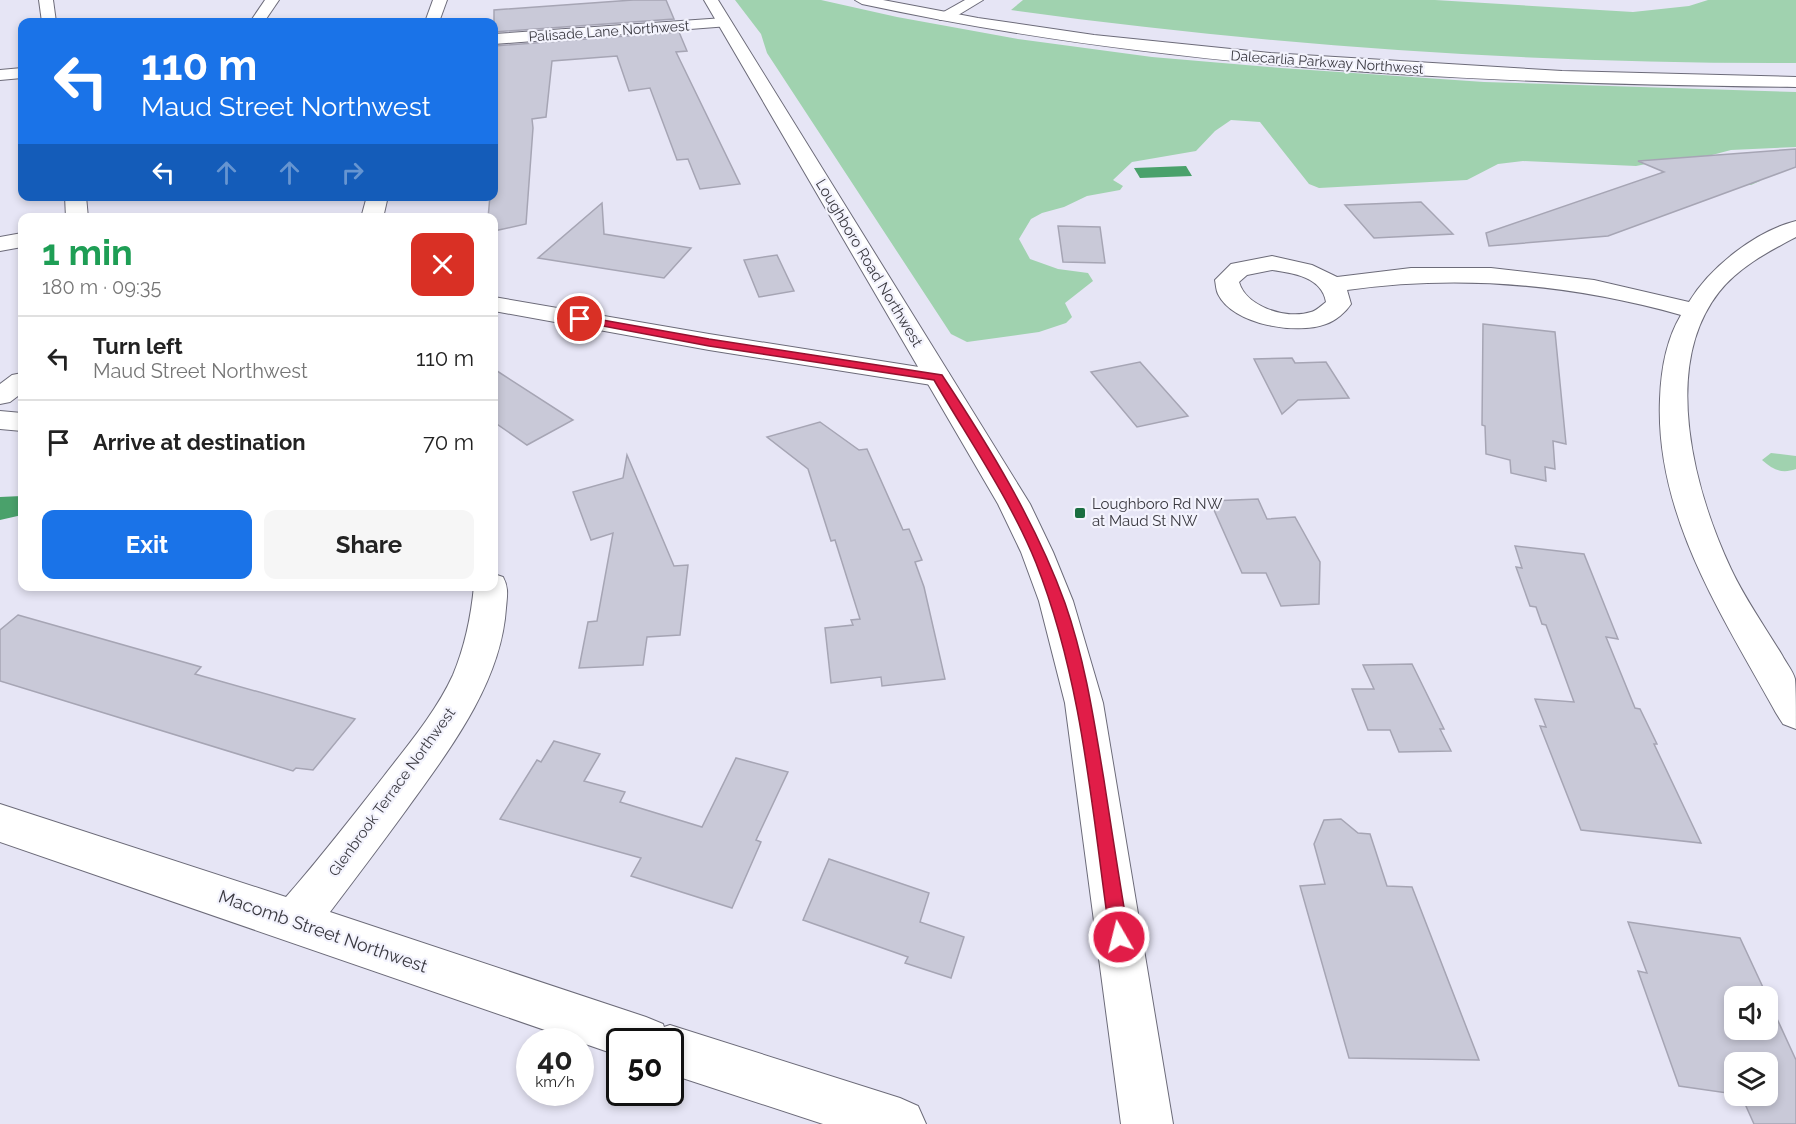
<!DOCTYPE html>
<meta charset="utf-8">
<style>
:root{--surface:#fff;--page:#f6f6f6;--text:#222;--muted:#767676;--line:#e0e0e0;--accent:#1a73e8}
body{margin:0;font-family:Raleway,sans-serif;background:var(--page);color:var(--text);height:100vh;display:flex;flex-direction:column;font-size:22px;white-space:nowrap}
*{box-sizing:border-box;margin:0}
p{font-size:20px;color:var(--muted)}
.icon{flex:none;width:33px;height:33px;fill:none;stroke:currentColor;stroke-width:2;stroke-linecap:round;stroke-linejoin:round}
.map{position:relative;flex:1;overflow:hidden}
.sheet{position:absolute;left:18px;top:213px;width:480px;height:378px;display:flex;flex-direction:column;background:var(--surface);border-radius:12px;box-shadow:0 3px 9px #0003}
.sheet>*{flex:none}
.banner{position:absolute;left:18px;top:18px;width:480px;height:183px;border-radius:12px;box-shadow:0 3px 9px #0003;background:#1a73e8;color:#fff;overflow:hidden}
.tools{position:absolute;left:1724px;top:986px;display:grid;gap:12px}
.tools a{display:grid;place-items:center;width:54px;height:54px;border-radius:12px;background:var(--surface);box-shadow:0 3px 9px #0003;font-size:30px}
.speed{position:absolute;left:516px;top:1028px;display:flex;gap:12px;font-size:30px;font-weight:700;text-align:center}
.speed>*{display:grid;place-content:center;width:78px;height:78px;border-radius:50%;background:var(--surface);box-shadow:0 3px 9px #0003;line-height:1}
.speed small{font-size:15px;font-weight:400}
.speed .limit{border:3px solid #111;border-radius:9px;background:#fff;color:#111}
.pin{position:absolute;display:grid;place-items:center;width:51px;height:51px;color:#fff;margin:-26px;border:3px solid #fff;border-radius:50%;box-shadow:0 2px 6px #0007}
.me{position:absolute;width:66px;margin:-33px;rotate:352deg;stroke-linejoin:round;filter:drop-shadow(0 0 4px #0008)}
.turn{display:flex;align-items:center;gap:21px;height:126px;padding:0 24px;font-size:27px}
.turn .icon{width:78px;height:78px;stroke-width:2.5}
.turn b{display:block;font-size:42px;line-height:51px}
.lanes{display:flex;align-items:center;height:57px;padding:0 24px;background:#0003;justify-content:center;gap:30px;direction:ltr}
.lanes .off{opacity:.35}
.round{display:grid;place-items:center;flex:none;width:63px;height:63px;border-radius:12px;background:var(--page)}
.headline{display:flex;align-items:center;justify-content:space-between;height:102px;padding:0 24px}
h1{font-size:36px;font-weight:700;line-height:45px;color:#1e9e55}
.primary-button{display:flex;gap:12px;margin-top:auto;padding:12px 24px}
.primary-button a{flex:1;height:69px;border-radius:12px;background:var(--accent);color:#fff;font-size:24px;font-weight:700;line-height:69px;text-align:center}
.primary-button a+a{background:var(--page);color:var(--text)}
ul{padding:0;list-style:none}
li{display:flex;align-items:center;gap:18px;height:84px;padding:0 24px;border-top:2px solid var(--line)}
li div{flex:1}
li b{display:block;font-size:22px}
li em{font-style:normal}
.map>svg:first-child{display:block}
.green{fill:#a0d2af}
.water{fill:#4aa16b}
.building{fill:#c9c9d8;stroke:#a6a5b4;stroke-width:1.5}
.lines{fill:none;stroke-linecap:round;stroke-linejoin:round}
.street-casing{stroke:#6c6b79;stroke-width:2}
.secondary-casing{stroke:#6c6b79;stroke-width:2}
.street{fill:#fff;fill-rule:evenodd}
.secondary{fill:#fff;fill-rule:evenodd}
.route{fill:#e11d48;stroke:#92132f;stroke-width:1.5}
.poi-dot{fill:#1a6e40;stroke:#f3f3fd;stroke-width:2}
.labels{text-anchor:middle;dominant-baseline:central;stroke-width:4.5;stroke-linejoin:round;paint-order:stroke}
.far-street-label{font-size:14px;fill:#3a3940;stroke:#f3f3fd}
.street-label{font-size:15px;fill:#3a3940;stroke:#f3f3fd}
.poi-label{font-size:15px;fill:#3a3940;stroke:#f3f3fd;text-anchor:start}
.near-street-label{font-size:18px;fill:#3a3940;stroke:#f3f3fd}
</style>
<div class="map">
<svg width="1796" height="1124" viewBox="0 0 1796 1124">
<rect width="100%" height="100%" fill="#e6e5f5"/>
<g class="green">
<polygon points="735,0 821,0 897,17 1018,39 1152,57 1281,68 1484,82 1796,92 1796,147 1731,150 1712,155 1711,158 1759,175 1760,181 1751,185 1740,183 1676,158 1636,166 1523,161 1498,164 1467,180 1319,188 1309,184 1260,122 1231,120 1215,131 1196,151 1132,162 1113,180 1123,186 1120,190 1087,196 1064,207 1042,213 1031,219 1019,239 1030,259 1058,269 1088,273 1093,281 1065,303 1072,317 1066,323 1039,332 967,342 951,334 767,53 761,34"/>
<path d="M1023,0H1435L1633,12L1689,6L1708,0H1796V63C1533,64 1271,46 1011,10Z"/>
<path d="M1771,453L1796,456V469C1782,474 1773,470 1762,460Z"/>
</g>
<g class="water">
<polygon points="1186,166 1192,176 1140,178 1134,168"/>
<polygon points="22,496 22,515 0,520 0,497"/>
</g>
<g class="building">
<polygon points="633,0 666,0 674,19 494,32 494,10"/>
<polygon points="679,32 687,51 676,52 740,184 700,189 688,159 677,160 650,88 629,91 617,56 552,61 546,117 532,119 533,128 526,224 494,231 494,218 488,218 490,196 494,196 494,46"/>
<polygon points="1796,149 1796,167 1608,236 1489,246 1486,233 1664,172 1638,161"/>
<polygon points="1421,202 1453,234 1374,238 1345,205"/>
<polygon points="602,203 604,234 691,248 664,278 538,258"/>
<polygon points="1058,226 1100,227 1105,263 1063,262"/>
<polygon points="777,255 794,291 759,297 744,260"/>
<polygon points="1483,324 1555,332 1566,444 1553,441 1555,469 1545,467 1546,481 1511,473 1510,460 1486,454 1485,426 1482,425"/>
<polygon points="1292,358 1295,363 1326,362 1349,398 1298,400 1282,414 1254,359"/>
<polygon points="1140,362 1188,416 1137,427 1091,372"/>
<polygon points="494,369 573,420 527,445 494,422"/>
<polygon points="820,422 859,450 867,449 903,530 909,529 922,560 915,562 924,587 945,679 882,686 881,677 831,683 825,628 853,625 851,620 860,619 835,540 831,541 808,469 767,437"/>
<polygon points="627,455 674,566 688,565 680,635 647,637 643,665 579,668 588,622 597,621 613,533 591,540 573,492 623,478"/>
<polygon points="1258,499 1267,519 1295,517 1320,562 1319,604 1281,606 1266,573 1242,573 1210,501"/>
<polygon points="1515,546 1584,554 1618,639 1606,637 1635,708 1640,709 1657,744 1654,744 1701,843 1581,830 1540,726 1546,727 1535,699 1574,702 1546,625 1542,624 1536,607 1530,606 1516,567 1522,568"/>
<polygon points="18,615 201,667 195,674 355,719 313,770 296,768 293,771 0,681 0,630"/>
<polygon points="1412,664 1444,729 1440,729 1451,751 1399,752 1390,730 1368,730 1352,689 1374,689 1363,665"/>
<polygon points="554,741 600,754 584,781 625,792 620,802 702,827 736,758 788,772 756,840 761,842 732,908 631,876 641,858 500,819 537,760 541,762"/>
<polygon points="1341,819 1358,833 1370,834 1387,886 1412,887 1479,1060 1349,1058 1300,886 1325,884 1314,844 1324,820"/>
<polygon points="829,859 929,893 920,922 964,937 951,978 905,963 908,957 803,920"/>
<polygon points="1628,922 1740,938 1767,996 1734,996 1734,1029 1767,1029 1767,997 1796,1060 1796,1124 1754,1124 1741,1095 1767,1095 1767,1062 1734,1062 1734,1094 1679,1086 1638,971 1647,973"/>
</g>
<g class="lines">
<g class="street-casing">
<g id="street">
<polygon points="39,0 53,0 56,22 42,22"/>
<polygon points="265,0 279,0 264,22 250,22"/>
<polygon points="433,0 447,0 439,22 425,22"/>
<polygon points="965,0 983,0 950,20 940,20 937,17 940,14"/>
<polygon points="724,18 732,23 729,26 494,44 494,34"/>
<polygon points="22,68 22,78 0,80 0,70"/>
<polygon points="65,196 86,196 88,218 66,218"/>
<polygon points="367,196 388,196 383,218 361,218"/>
<path d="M1796,221V237C1768,252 1740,266 1719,292C1660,367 1695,492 1731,569C1745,599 1765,627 1782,655C1786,663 1793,671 1795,679C1796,690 1796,716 1796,729L1783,724L1776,713C1722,615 1655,515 1660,399C1661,370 1666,340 1681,315C1571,284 1461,274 1347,290L1351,304C1346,312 1335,321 1326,324C1297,335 1233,325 1218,294C1216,290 1216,285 1215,280L1231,264L1272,256L1312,265L1337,277L1411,268H1491L1594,280L1689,302C1710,267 1756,231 1796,221ZM1272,270C1293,273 1322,277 1326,302C1322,305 1316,311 1311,312C1287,320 1246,307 1239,282L1247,275Z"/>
<polygon points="22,233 22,247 0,251 0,237"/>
<polygon points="494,297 709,334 938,370 948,372 951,378 948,384 938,386 709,350 494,311"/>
<polygon points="22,373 22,393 10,402 0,404 0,384 12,375"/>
<polygon points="0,411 22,413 22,431 0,429"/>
<path d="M494,574L503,577C509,588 507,596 506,608C501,685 447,753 404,813C380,846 355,879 330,912L646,1017L663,1024L664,1027L670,1025L900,1098L918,1106L926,1124H823L670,1074V1041H620V1056L0,842V804L286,897C320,858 352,817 384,776C408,745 436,712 453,675C465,646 471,617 474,586H494Z"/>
</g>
</g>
<g class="secondary-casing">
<g id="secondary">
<polygon points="704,0 718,0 1030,504 1053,552 1073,601 1103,703 1173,1124 1121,1124 1065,703 1039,601 1021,552 998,504"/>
<path d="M855,0H883L978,18L1094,35L1270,53L1562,71L1796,77V87C1484,84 1168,70 862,4Z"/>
</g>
</g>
<use href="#street" class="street"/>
<use href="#secondary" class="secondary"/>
</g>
<path class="route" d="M580,316L709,339L942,375C989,446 1036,523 1065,603C1085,660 1094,720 1104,780C1112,832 1120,885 1129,937L1126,944L1119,946L1113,944L1110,937C1092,812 1083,682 1036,563C1010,499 969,440 934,380L709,346L576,321V317Z"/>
<rect class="poi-dot" x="1074" y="507" width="12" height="12" rx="3"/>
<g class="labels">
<g class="far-street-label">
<text transform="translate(609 31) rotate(-4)">Palisade Lane Northwest</text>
<text transform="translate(1327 62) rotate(4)">Dalecarlia Parkway Northwest</text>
</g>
<g class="street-label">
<text transform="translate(869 263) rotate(59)">Loughboro Road Northwest</text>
<text transform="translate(392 792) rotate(-54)">Glenbrook Terrace Northwest</text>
</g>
<g class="poi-label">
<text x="1092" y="504">Loughboro Rd NW<tspan x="1092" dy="17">at Maud St NW</tspan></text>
</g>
<g class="near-street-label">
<text transform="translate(323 931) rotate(19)">Macomb Street Northwest</text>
</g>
</g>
</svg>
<div class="tools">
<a><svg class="icon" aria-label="sound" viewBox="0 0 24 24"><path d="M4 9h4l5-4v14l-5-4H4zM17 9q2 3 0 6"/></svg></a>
<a><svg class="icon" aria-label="layers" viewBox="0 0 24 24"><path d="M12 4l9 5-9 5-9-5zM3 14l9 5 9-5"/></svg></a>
</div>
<div class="speed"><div>40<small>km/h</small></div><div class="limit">50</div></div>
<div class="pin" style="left:580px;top:319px;background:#d93025"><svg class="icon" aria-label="arrive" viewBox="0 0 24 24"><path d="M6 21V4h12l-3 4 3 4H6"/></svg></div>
<svg class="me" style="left:1119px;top:937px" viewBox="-20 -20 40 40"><circle r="17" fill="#e11d48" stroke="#fff" stroke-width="3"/><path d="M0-11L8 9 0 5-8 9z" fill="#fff"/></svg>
<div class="banner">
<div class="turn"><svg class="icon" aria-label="left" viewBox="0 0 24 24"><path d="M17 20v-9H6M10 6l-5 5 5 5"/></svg><div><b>110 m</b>Maud Street Northwest</div></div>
<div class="lanes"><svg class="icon" aria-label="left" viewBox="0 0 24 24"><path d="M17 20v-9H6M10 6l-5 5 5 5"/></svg><svg class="icon off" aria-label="ahead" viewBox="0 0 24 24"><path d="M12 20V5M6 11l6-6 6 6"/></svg><svg class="icon off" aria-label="ahead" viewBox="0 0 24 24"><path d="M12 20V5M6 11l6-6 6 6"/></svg><svg class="icon off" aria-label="right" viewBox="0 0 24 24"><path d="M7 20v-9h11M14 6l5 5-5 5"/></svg></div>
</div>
<section class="sheet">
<div class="headline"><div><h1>1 min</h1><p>180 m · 09:35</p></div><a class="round" style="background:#d93025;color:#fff"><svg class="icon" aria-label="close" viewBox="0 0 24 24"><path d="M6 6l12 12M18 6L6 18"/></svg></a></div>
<ul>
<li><svg class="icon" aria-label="left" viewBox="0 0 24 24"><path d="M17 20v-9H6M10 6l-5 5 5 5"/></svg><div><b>Turn left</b><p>Maud Street Northwest</p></div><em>110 m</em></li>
<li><svg class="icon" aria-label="arrive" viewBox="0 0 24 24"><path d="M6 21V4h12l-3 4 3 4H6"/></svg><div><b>Arrive at destination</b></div><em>70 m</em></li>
</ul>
<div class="primary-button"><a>Exit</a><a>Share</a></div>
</section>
</div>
